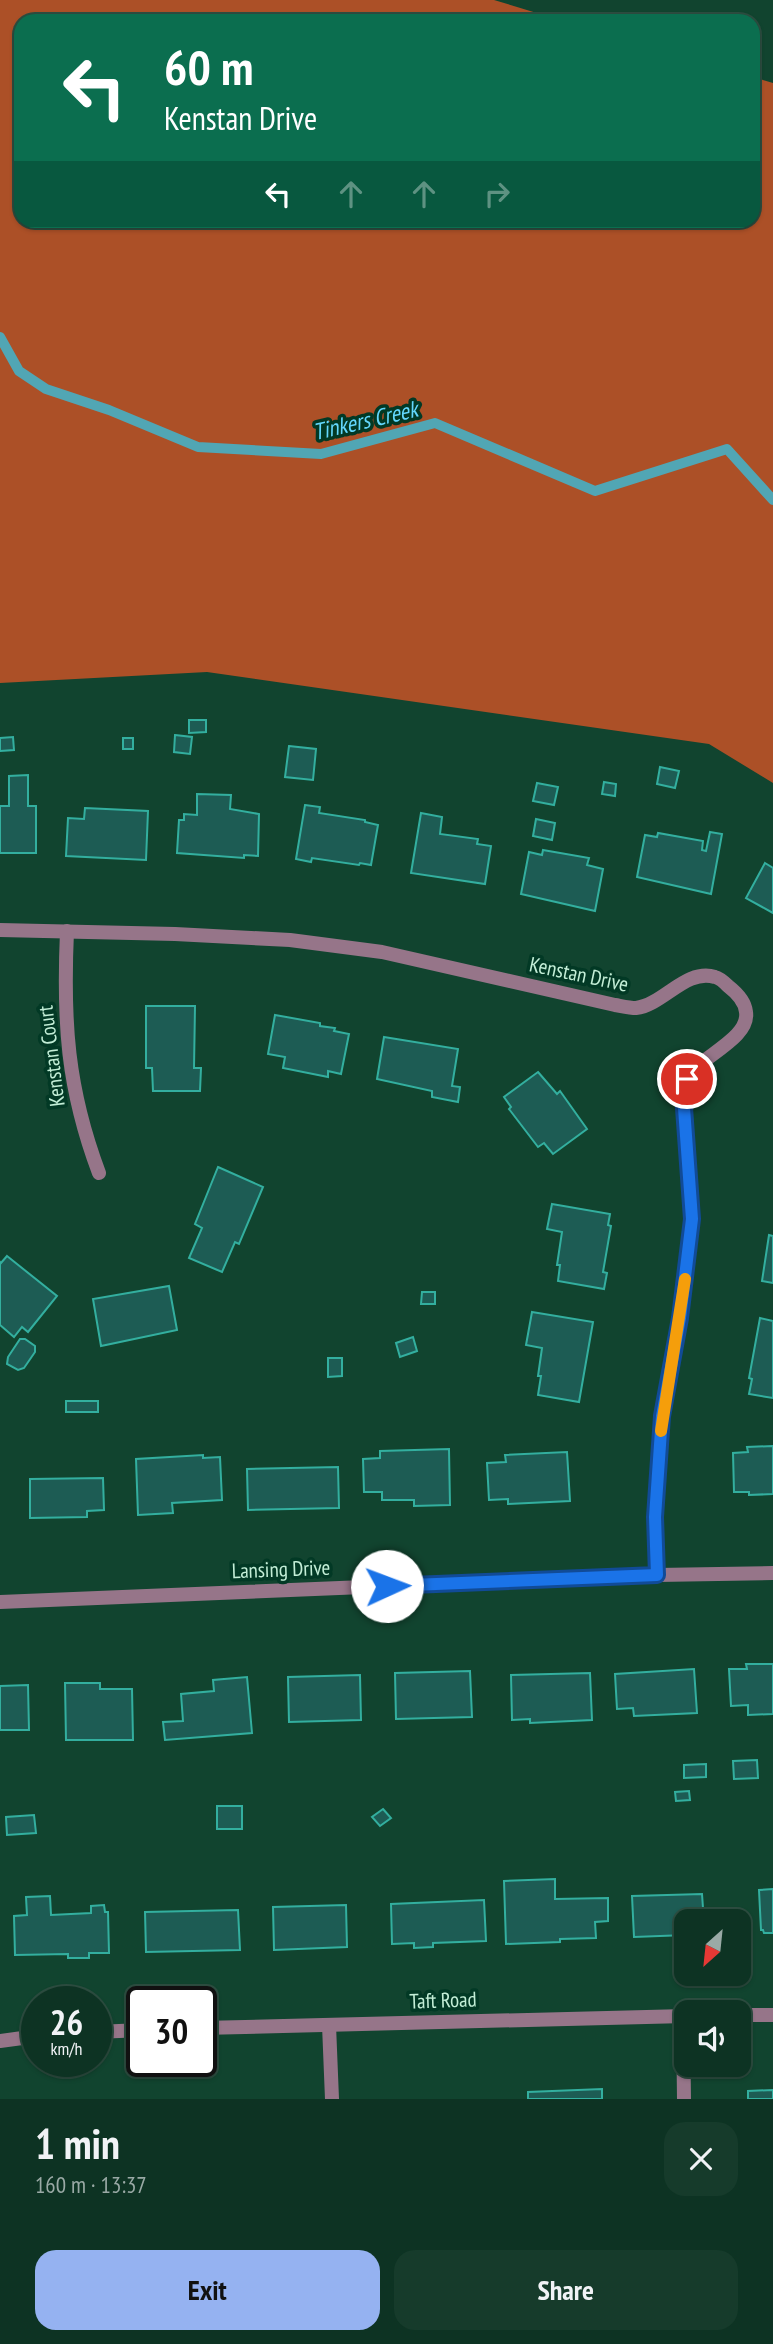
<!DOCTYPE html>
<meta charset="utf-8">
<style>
:root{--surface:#0d3323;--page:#163b2b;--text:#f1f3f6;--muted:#9aaaa6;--line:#2d4e41;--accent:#95b2f1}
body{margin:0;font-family:"PT Sans Narrow",sans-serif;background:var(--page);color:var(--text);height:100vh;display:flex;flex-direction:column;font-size:26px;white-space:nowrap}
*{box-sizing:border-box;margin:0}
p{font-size:23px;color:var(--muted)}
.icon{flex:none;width:38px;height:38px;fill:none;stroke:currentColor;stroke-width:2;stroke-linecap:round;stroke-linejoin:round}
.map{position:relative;height:2099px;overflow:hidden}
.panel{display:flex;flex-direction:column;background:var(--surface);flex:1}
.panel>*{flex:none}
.banner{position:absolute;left:14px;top:14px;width:746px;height:214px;border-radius:21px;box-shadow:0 2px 5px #0004,0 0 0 2px var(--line);background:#0b6e4f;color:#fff;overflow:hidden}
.needle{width:46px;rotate:207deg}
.fabs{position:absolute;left:674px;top:1909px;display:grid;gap:14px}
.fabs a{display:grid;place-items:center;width:77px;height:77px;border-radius:14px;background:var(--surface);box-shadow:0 2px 5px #0004,0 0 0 2px var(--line);font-size:35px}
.speed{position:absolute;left:21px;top:1986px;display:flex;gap:14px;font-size:35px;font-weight:700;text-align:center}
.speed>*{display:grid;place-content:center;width:91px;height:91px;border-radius:50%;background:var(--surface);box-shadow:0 2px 5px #0004,0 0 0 2px var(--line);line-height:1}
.speed small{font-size:18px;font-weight:400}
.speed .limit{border:4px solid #111;border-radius:10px;background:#fff;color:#111}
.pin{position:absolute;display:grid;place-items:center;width:60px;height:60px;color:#fff;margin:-30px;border:4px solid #fff;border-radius:50%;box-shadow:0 2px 7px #0007}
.me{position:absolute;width:77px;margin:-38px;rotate:88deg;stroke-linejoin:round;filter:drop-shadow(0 0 5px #0008)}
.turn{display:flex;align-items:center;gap:24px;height:147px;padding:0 35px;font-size:32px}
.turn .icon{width:91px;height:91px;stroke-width:2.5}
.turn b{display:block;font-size:49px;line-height:60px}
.lanes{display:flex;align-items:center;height:66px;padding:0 35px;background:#0003;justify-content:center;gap:35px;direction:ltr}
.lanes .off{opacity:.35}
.round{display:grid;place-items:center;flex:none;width:74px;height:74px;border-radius:21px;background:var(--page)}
.overview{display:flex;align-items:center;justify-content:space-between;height:119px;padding:0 35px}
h1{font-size:42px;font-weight:800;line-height:52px}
.button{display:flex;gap:14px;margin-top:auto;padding:14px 35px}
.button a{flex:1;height:80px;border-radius:21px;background:var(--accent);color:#111;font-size:28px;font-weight:800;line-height:80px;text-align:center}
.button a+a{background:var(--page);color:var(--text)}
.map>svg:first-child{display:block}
.forest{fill:#ac5027}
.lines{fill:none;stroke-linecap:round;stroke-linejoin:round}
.stream{stroke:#51a6b4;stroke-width:10}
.building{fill:#1d5c54;stroke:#33af9f;stroke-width:2}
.minor{stroke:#967589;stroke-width:14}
.route-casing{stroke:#114b97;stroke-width:18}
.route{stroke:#1a73e8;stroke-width:12}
.slow{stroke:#f59e0b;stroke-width:12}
.labels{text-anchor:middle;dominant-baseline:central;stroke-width:7;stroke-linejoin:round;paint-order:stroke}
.street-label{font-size:21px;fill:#c3eed7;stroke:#023925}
.water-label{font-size:23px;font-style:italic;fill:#63d7fd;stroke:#023925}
</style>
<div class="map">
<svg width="773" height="2099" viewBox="0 0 773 2099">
<rect width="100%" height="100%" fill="#11442f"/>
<polygon class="forest" points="0,0 494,0 563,21 21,21 21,220 752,220 753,77 773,83 773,783 709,744 207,672 0,683"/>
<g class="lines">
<polyline class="stream" points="0,337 19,371 46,389 109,410 198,447 321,454 435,423 595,491 727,449 773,500"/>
</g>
<g class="building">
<polygon points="189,720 206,720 206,732 189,733"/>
<polygon points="175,735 192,737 190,754 174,752"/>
<polygon points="13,737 14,750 0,751 0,738"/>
<rect x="123" y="738" width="10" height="11"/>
<polygon points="289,746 316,749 313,780 285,777"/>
<polygon points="660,767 679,771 675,788 657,784"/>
<polygon points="28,775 28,806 36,806 36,853 0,853 0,806 9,806 9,776"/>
<polygon points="604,782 616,784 615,796 602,794"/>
<polygon points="537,783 558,787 554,805 533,801"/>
<polygon points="197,794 231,795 230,809 259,814 258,856 244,855 244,858 177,853 179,820 184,820 184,814 197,815"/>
<polygon points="305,805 320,807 319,813 365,820 365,822 378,825 371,865 360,863 359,865 312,858 311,862 296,859"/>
<polygon points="85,808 148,811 146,860 66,856 68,818 84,819"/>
<polygon points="421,813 442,817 440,834 478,839 477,844 491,846 485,884 411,873"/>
<polygon points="536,819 555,823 552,840 533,836"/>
<polygon points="710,832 722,834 711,894 637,877 645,835 657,837 658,833 703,841 702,850 706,851"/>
<polygon points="543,850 589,858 587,865 603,869 595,911 521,894 529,852 542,855"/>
<polygon points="765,863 773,868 773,913 746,898"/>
<polygon points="146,1006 195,1006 194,1068 201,1068 200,1091 153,1091 152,1068 146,1068"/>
<polygon points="275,1015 320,1023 320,1026 335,1028 334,1031 349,1034 341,1074 328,1071 328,1077 283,1068 285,1057 268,1054"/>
<polygon points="384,1037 458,1049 452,1086 460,1087 458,1102 432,1097 432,1091 377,1079"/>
<polygon points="538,1072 557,1094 560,1091 587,1129 553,1154 544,1143 538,1147 509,1109 511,1107 504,1097"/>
<polygon points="218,1167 263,1187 239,1244 235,1242 222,1272 189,1258 202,1228 195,1224"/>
<polygon points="552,1204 610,1214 608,1225 611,1226 603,1272 607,1273 604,1289 558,1281 560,1265 557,1265 562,1232 547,1229"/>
<polygon points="769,1235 773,1236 773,1283 762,1281"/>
<polygon points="7,1256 57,1296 28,1332 22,1327 14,1337 0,1325 0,1262 1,1263"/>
<polygon points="169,1286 177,1330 101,1346 93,1299"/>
<polygon points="422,1292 435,1292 435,1304 421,1304"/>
<polygon points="532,1312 593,1322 579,1402 538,1395 541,1376 538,1376 542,1348 526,1345"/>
<polygon points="760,1318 773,1321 773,1398 749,1394 752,1379 749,1378"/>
<polygon points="413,1337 417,1351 400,1357 396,1343"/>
<polygon points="20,1339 25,1339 35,1346 35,1352 24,1368 18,1370 7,1364 8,1357"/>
<polygon points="328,1358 342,1358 342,1376 328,1377"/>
<rect x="66" y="1401" width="32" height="11"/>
<polygon points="773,1446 773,1494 749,1495 749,1492 734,1492 733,1453 748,1452 747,1447"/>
<polygon points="449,1449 450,1505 414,1506 414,1500 382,1500 382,1492 364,1492 363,1459 380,1458 380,1451"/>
<polygon points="567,1452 570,1501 508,1504 508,1499 489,1500 487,1463 506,1462 505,1455"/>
<polygon points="203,1455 203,1458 220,1457 222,1500 172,1503 173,1513 138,1515 136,1459"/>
<polygon points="338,1467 339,1508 248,1510 247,1469"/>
<polygon points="103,1478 104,1510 87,1511 87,1517 30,1518 30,1479"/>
<polygon points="746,1664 773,1664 773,1714 748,1715 748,1705 731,1706 729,1669 747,1669"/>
<polygon points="694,1669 697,1713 634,1716 633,1708 617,1709 615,1674"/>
<polygon points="470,1671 472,1717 396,1719 395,1673"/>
<polygon points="590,1673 592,1720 530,1723 530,1719 512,1720 511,1675"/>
<polygon points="360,1675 361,1720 289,1722 288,1677"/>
<polygon points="247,1677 252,1733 165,1740 163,1722 183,1721 181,1694 214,1691 213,1680"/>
<polygon points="65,1683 100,1683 100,1689 132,1689 133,1740 66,1740"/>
<polygon points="28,1685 29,1730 0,1730 0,1686"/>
<polygon points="757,1760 758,1778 734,1779 733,1761"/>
<polygon points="706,1764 706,1777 684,1778 684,1765"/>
<polygon points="689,1791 690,1800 676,1801 675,1792"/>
<rect x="217" y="1806" width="25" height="23"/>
<polygon points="383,1809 391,1818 380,1826 372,1817"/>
<polygon points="34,1815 36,1833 7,1835 6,1817"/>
<polygon points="555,1879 555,1899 608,1898 608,1921 595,1922 596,1938 560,1939 560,1942 506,1944 504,1881"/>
<polygon points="773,1889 773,1933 764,1933 763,1930 761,1930 759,1890"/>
<polygon points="702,1894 704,1922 686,1922 686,1935 634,1937 632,1896"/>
<polygon points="50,1896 51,1915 91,1913 91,1906 104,1905 105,1912 108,1912 109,1953 89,1953 89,1958 68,1958 68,1954 15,1955 14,1916 27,1915 26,1897"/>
<polygon points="484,1900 486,1941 433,1943 433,1947 414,1948 414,1943 392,1944 391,1904"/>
<polygon points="346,1905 347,1947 274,1950 273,1907"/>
<polygon points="238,1910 240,1950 146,1952 145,1912"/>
<polygon points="602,2089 602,2099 528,2099 528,2092"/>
<polygon points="773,2090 773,2099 748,2099 748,2091"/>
</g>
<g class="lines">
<g class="minor">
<path d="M0,930L175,934L290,940L382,952L615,1005C621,1006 630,1008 636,1008C663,1005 686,968 715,977C720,978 725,983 728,986C737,993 745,1001 746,1012C750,1039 699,1057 687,1078C685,1082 684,1089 683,1094L692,1219L680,1318L662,1416L655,1517L657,1575"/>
<path d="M67,931C63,1021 67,1088 99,1173"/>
<polyline points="0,1602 657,1575 773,1573"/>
<polyline points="738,2015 773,2015"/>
<polyline points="683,2016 684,2099"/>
<polyline points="329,2025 332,2099"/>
<polyline points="201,2028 686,2016"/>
<polyline points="96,2032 142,2030"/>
<polyline points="0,2041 37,2036"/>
</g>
</g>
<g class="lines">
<g class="route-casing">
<polyline id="route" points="387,1586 657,1575 655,1517 662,1416 680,1318 692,1219 683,1094 687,1079"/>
</g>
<use href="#route" class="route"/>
<polyline class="slow" points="661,1431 685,1279"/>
</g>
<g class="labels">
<g class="street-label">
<text transform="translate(579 974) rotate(12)">Kenstan Drive</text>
<text transform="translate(51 1056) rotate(-97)">Kenstan Court</text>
<text transform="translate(281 1569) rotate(-2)">Lansing Drive</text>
<text transform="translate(443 2000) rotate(-2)">Taft Road</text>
</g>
<g class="water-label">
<text transform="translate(365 420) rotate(-13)">Tinkers Creek</text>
</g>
</g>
</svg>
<div class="fabs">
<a><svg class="needle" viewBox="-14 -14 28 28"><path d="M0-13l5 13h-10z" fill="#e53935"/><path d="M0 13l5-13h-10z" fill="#9aaaa6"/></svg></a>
<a><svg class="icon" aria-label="sound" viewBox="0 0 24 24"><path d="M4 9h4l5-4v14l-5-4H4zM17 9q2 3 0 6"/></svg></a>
</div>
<div class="speed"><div>26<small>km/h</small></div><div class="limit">30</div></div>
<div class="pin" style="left:687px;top:1079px;background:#d93025"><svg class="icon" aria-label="arrive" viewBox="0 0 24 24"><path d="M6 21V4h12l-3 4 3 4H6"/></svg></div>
<svg class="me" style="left:387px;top:1586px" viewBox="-20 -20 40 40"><circle r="19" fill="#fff"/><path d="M0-13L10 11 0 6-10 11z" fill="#1a73e8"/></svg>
<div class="banner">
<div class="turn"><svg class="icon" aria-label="left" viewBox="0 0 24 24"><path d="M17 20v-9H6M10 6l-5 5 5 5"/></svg><div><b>60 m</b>Kenstan Drive</div></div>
<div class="lanes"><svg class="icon" aria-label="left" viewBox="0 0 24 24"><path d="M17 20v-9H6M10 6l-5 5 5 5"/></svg><svg class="icon off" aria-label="ahead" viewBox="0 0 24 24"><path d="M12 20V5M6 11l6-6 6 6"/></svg><svg class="icon off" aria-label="ahead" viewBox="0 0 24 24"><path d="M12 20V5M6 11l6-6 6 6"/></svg><svg class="icon off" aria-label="right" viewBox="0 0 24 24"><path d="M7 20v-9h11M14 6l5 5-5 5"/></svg></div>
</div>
</div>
<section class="panel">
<div class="overview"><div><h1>1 min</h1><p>160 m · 13:37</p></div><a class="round"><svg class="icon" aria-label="close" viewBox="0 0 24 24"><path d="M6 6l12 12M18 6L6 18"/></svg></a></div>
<div class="button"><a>Exit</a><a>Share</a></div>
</section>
